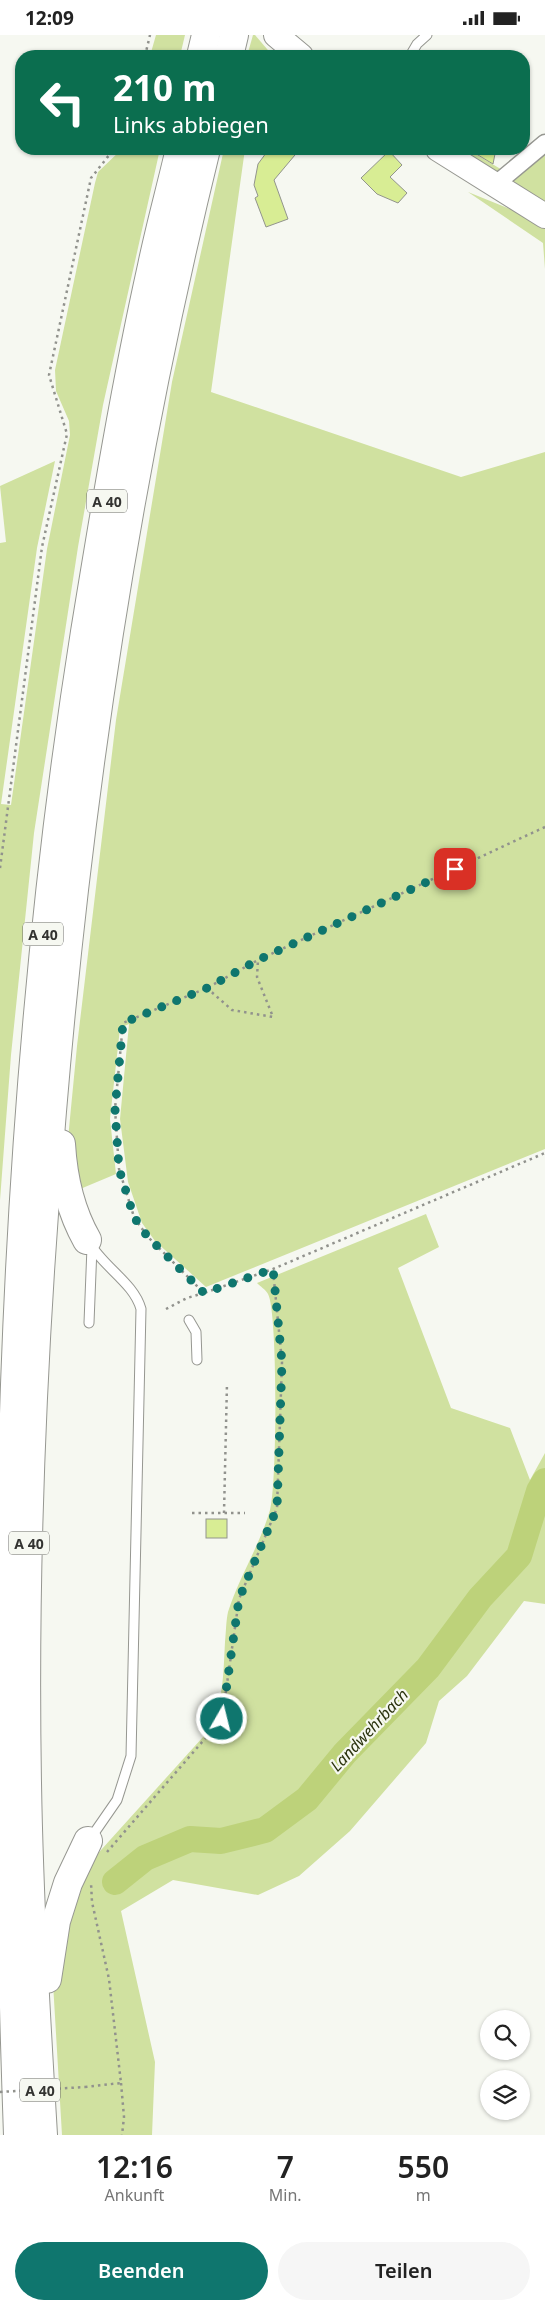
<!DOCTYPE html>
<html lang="de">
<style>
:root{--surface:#fff;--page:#f6f6f6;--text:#222;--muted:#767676;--accent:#0f766e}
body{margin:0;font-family:"Noto Sans",sans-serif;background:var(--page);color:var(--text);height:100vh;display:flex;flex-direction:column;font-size:19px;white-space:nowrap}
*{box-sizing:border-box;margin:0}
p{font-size:16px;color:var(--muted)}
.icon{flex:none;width:28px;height:28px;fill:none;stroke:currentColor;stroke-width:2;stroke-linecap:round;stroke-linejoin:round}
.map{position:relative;height:2100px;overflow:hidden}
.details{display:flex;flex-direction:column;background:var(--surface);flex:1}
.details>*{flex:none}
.top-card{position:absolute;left:15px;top:15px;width:515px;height:105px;border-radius:20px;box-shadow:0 1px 4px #0004;background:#0b6e4f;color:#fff;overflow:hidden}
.controls{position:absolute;left:480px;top:1975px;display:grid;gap:10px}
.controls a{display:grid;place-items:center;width:50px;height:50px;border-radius:50%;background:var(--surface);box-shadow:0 1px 4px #0004;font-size:25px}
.pin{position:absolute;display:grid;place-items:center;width:42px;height:42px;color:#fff;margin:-21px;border-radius:10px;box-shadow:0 2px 8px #0006}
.me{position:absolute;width:55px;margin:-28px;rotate:8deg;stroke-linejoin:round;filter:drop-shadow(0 0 4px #0008)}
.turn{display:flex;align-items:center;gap:18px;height:105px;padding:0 15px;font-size:22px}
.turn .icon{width:65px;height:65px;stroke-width:2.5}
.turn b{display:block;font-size:35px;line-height:42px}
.eta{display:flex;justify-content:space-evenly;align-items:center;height:85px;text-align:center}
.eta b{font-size:30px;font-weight:600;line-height:35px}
.primary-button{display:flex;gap:10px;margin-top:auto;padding:10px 15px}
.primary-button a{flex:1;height:58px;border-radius:30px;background:var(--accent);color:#fff;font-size:20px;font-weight:600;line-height:58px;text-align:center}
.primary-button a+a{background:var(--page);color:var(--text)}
.status{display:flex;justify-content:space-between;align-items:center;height:35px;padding:0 25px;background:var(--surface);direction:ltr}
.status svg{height:14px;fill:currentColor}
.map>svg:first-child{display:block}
.green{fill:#d0e1a0}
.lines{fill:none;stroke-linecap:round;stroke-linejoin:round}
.river{stroke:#bdd27a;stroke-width:26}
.building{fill:#d8ed94;stroke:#92948d}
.service-casing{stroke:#969791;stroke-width:11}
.minor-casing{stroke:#969791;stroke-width:19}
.secondary-casing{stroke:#969791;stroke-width:26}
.motorway-casing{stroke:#969791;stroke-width:30}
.path{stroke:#91928d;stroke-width:2.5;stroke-dasharray:2.5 4;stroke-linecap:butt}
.service{stroke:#fff;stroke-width:9}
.minor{stroke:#fff;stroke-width:16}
.secondary{stroke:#fff;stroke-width:24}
.motorway{stroke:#fff;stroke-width:28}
.path-bridge{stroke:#91928d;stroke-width:2.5;stroke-dasharray:2.5 4;stroke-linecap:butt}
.route{stroke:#0f766e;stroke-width:9;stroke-dasharray:0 16.2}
.labels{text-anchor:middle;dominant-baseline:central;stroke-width:4.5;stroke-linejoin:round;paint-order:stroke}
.shield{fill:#f6f8f1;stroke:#6e6e6b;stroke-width:1}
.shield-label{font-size:14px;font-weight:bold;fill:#333331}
.water-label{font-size:16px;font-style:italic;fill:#2b330e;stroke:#f6f8f1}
</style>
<div class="status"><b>12:09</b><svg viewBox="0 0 49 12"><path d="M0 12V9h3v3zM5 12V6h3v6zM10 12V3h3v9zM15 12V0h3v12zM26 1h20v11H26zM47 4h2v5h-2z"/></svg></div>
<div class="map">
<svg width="545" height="2100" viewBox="0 0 545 2100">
<rect width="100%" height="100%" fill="#f6f8f1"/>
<g class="green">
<polygon points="156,0 185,0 180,21 150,21"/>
<polygon points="253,0 255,0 273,21 247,21"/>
<polygon points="122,114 160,114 103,370 78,512 34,798 11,1020 0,1165 0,508 6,507 0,451 55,426 37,513 1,769 11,770 47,514 70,400 69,386 56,356 55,335 95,148 98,137"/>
<polygon points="224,114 245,114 211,357 461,442 545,417 545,1114 206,1252 155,1206 142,1188 128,1147 120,1084 129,989 120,993 110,1084 116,1139 73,1157 67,1114 77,1011 116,685 172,347"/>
<polygon points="451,114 467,114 504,136 492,140"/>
<polygon points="545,114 545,173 512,152 513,142"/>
<polygon points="468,157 545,188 545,234 543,208"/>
<path d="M426,1179L439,1212L398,1233L451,1373L510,1393L530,1445L545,1418V1569L524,1566L467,1641L439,1666L426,1708L350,1796L299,1841L258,1860L173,1845L121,1876L155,2027L152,2100H62L53,1948L66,1874L92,1825L203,1702C224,1671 223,1644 225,1607C226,1598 226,1586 228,1577C239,1542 260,1510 270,1475C277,1451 278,1277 268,1259C266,1255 260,1251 257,1248Z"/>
</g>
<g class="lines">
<polyline class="river" points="115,1847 145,1823 190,1804 221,1806 265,1795 307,1764 345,1718 428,1633 480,1563 519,1521 539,1456 545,1446"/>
</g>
<g class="building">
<polygon points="269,114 300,114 274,145 288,184 266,192 255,163 258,161 254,150 258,129"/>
<polygon points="468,114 496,114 493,129"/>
<polygon points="389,116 402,130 390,142 407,158 398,168 377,159 361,143"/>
<rect x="206" y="1484" width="21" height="19"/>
</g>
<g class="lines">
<g class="service-casing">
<g id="service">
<polyline points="410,21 417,9 427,0"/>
<path d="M89,1207C103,1232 134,1248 141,1274L131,1721L117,1765L90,1804"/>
<polyline points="189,1285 196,1297 197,1325"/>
<polyline points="89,1288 92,1212"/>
</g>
</g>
<g class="minor-casing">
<polyline id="minor" points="496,149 545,108"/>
</g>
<g class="secondary-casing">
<g id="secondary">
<polyline points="276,0 301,21"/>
<polyline points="438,114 545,181"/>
</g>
</g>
<g class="motorway-casing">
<g id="motorway">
<polyline points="201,21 206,0"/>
<polyline points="229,21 234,0"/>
<path d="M61,1109C63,1143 70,1175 87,1205"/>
<polyline points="47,1944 56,1886 68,1848 88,1806"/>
<path d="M18,2100C0,1598 6,1093 85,597C105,475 125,352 152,231C160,192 171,153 180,114"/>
<path d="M43,2100C36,1983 29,1866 27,1748C23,1524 33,1299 52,1076C79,752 128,430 206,114"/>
</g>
</g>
<g class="path">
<polyline points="145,21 150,0"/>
<polyline points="545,792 258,925 207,953 123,988 115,1074 119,1134 134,1182 147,1201 204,1258 273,1234 545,1118"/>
<polyline points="0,833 42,512 67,399 49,340 91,143 114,114"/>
<polyline points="207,953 232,975 273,982 257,942 258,925"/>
<polyline points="166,1274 187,1263 204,1258"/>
<polyline points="192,1478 245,1478"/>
<polyline points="224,1478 227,1348"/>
<polyline points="107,1817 222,1684 239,1564 277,1473 282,1327 273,1235"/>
<polyline points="121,2048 124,2082 122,2100"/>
<polyline points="85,2052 121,2048 109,1944 92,1867 91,1848"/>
</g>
<use href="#service" class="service"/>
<use href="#minor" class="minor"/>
<use href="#secondary" class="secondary"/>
<use href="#motorway" class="motorway"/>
<polyline class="path-bridge" points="0,2057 85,2052"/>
</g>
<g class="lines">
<polyline class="route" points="222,1684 239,1564 277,1473 282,1327 273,1234 204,1258 147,1201 134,1182 119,1134 115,1074 123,988 207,953 258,925 455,834"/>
</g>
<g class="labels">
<g class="shield">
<rect x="87" y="454.5" width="40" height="23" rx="4"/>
<rect x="23" y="887.5" width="40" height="23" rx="4"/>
<rect x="9" y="1496.5" width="40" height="23" rx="4"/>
<rect x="20" y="2043.5" width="40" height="23" rx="4"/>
</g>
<g class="shield-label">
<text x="107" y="466">A 40</text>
<text x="43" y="899">A 40</text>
<text x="29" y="1508">A 40</text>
<text x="40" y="2055">A 40</text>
</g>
<g class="water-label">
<text transform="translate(369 1695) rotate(-47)">Landwehrbach</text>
</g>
</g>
</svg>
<div class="controls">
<a><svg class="icon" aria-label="search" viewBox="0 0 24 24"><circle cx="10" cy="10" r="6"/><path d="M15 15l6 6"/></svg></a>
<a><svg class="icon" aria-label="layers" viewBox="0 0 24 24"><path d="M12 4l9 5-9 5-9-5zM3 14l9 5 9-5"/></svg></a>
</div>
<div class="pin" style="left:455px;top:834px;background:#d93025"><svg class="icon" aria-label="arrive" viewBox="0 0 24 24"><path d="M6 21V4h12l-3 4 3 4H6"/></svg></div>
<svg class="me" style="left:222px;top:1684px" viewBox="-20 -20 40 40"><circle r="17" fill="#0f766e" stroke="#fff" stroke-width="3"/><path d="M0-11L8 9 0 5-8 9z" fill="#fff"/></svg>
<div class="top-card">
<div class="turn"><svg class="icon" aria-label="left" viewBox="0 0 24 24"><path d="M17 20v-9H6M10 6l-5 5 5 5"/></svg><div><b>210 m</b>Links abbiegen</div></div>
</div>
</div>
<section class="details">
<div class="eta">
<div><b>12:16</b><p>Ankunft</p></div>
<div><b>7</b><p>Min.</p></div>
<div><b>550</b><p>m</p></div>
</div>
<div class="primary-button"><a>Beenden</a><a>Teilen</a></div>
</section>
